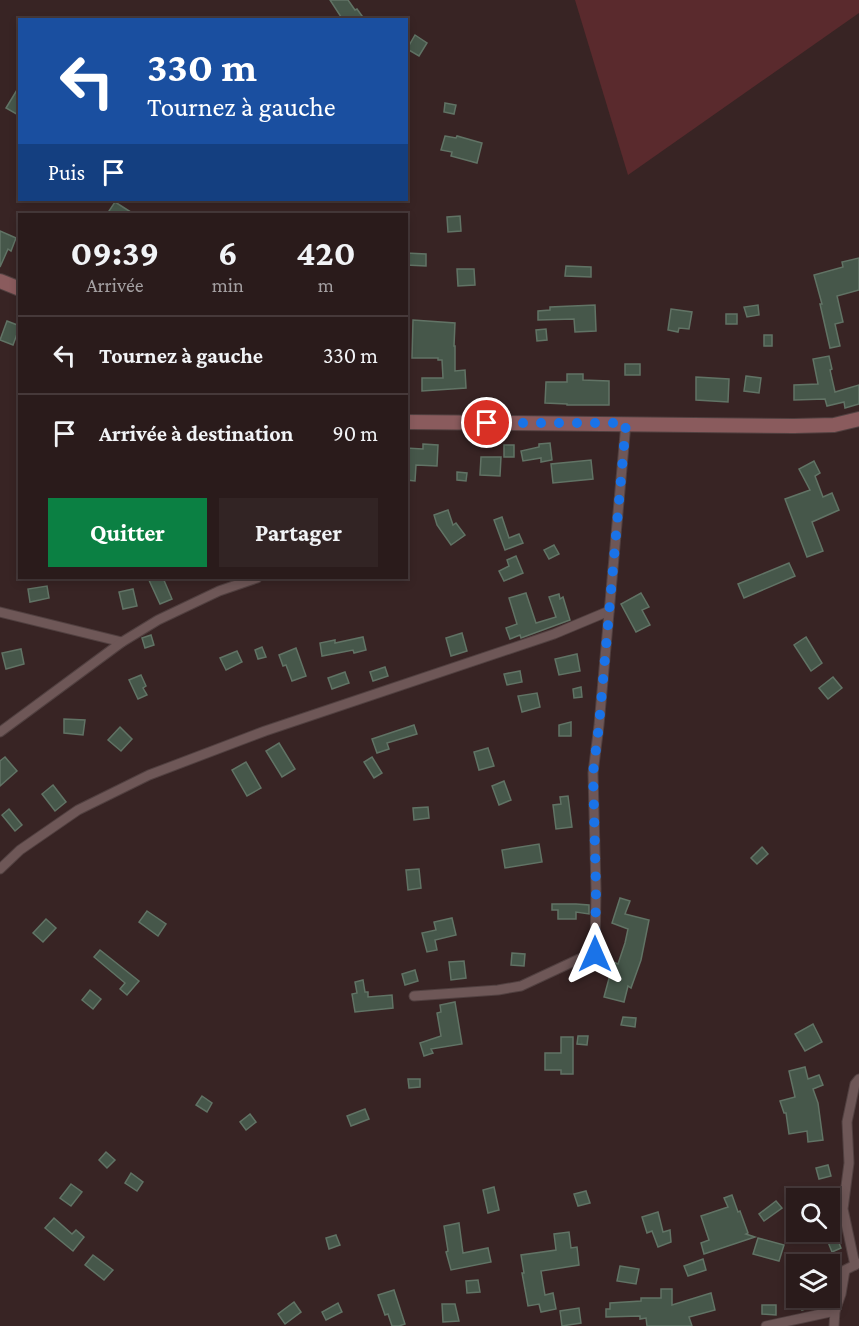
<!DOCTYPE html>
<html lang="fr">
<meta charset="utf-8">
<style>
:root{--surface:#2a1b1b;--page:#322424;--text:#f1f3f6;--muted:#a5a1a3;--line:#46393a;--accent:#0b8043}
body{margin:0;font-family:"Crimson Pro",serif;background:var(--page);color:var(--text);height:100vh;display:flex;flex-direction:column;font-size:22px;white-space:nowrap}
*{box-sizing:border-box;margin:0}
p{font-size:20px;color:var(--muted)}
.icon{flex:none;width:33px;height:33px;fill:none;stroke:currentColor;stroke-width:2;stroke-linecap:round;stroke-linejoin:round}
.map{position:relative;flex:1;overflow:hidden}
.panel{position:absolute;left:18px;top:213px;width:390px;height:366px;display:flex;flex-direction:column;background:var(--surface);border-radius:0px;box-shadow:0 3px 9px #0003,0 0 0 2px var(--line)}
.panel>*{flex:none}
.banner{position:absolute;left:18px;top:18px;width:390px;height:183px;border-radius:0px;box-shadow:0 3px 9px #0003,0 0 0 2px var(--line);background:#1a4fa0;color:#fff;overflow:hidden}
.fabs{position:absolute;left:786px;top:1188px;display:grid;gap:12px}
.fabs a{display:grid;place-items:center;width:54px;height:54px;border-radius:0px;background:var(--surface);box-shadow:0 3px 9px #0003,0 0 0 2px var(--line);font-size:30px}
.pin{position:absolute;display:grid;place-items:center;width:51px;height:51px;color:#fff;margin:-26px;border:3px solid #fff;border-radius:50%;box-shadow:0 2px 6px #0007}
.me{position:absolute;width:66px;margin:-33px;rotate:0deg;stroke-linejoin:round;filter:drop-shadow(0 0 4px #0008)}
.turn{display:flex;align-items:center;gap:21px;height:126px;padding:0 30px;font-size:27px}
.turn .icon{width:78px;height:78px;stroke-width:2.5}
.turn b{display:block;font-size:42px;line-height:51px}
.then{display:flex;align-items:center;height:57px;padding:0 30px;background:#0003;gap:12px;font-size:22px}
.eta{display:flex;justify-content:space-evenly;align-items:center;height:102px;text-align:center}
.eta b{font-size:36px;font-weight:700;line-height:42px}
.cta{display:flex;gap:12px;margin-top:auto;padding:12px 30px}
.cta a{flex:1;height:69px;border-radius:0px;background:var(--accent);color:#fff;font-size:24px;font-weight:700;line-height:69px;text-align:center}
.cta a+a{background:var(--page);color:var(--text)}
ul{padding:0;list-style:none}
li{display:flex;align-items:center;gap:18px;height:78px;padding:0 30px;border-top:2px solid var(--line)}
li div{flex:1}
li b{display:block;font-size:22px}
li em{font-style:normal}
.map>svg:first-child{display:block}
.green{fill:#5a2a2d}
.building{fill:#46574a;stroke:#617365;stroke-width:1.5}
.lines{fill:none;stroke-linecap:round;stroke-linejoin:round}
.street-casing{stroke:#514040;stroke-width:11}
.secondary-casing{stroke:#514040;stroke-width:16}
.street{stroke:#6e5757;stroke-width:9}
.secondary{stroke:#8a5b5d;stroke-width:14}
.route{stroke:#1a73e8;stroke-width:10;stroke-dasharray:0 18}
</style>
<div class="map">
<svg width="859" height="1326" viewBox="0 0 859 1326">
<rect width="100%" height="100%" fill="#382424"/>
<polygon class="green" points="575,0 859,0 859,13 628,175"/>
<g class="building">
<polygon points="330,0 348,0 355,10 357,9 365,20 343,20"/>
<polygon points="415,35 427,43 419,56 407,49"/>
<polygon points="20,85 20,116 6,108"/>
<polygon points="445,103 456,105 454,114 444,112"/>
<polygon points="445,136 456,138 457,136 482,143 477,163 451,156 452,152 441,150"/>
<polygon points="115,202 134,214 107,214"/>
<polygon points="460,216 461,231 448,232 447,217"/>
<polygon points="0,231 16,238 11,251 8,249 0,267"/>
<polygon points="406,253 426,254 426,266 406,265"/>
<polygon points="859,258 859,290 837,296 843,322 835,324 840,346 830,348 820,304 822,304 814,275 843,267 842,262"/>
<polygon points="566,266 591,267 591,277 565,276"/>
<polygon points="457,269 474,269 475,285 458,286"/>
<polygon points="595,305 596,331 575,332 574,319 538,320 538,311 550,310 550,307"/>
<polygon points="758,305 759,315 747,317 744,307"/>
<polygon points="671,309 692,312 689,329 679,328 678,332 668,330"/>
<rect x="726" y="314" width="11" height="10"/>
<polygon points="413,320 455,323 454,346 455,346 455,371 465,370 466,388 422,391 422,378 443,378 442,360 438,360 438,358 412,358"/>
<polygon points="7,321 20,326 13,345 0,340"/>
<polygon points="546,329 547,340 537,341 536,330"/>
<rect x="764" y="335" width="8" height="11"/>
<polygon points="829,356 832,369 830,370 835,392 859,385 859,404 845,408 844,402 827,406 825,399 794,400 794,385 818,384 813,359"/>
<rect x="625" y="364" width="15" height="11"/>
<polygon points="567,374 583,374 583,380 609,381 609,405 567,405 567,404 545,403 546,382 567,382"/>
<polygon points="746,376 761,378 759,393 744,391"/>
<polygon points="696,377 729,379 728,402 696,400"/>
<polygon points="550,443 552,460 541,462 541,458 523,461 521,451 539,447 539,444"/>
<polygon points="423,444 438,445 437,466 416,465 415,481 406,480 406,448 423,449"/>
<rect x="504" y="445" width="10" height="12"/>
<polygon points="481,457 501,457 500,476 480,475"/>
<polygon points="591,460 593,479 553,483 551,464"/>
<polygon points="814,461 820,473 815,476 823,497 832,493 839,510 812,522 823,551 807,557 785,499 810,490 799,469"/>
<polygon points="457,472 467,473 466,481 457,480"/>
<polygon points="448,510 453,525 456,523 465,535 451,545 437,525 434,515"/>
<polygon points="502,517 509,538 519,534 523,543 505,550 494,520"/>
<polygon points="554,545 559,554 549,559 544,550"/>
<polygon points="516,556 523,573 504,581 499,571 509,566 507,560"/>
<polygon points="789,563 795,576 744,598 738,584"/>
<polygon points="148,578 163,578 172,599 160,604"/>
<polygon points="47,586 49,598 30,602 28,589"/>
<polygon points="133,589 137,606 123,609 119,592"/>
<polygon points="526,593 536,623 556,617 549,597 559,594 560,599 563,597 570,620 521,638 520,635 510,639 506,628 517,624 509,598"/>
<polygon points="641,593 649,607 642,610 650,625 636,632 621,604"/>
<polygon points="462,633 467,651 451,656 446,638"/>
<polygon points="151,635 154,645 145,648 142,638"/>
<polygon points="363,637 366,650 354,653 353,650 322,656 320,643 335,640 335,643"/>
<polygon points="806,637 822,663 811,671 794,645"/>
<polygon points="262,647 266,657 258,659 255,650"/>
<polygon points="296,648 306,676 292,681 286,665 283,666 279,655"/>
<polygon points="21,649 24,664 6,669 2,653"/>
<polygon points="237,651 242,662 226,670 220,658"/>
<polygon points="577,654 580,671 559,675 555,659"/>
<polygon points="385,667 388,676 373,681 370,672"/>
<polygon points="520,671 522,682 507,685 504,674"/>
<polygon points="345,672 349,683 332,689 328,678"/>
<polygon points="141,675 146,686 143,688 147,695 138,699 129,680"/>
<polygon points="833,677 842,688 828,699 819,688"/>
<polygon points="581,687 582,697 574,698 573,689"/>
<polygon points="537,693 540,707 522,712 518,696"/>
<polygon points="64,719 85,720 83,735 64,733"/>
<polygon points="571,722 571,736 559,736 559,725"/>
<polygon points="414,725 417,734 387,743 389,749 377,753 372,739"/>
<polygon points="120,727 132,739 121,751 108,740"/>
<polygon points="279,743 295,769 282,777 266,751"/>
<polygon points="488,748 494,766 479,770 474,752"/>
<polygon points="5,757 17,771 0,786 0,761"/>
<polygon points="372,757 382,773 374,778 364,762"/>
<polygon points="246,762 261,788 247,796 232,770"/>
<polygon points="504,781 511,800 499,805 492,786"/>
<polygon points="53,785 66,802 55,811 42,794"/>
<polygon points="568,796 572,827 556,829 553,805 561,804 560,797"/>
<polygon points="428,807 429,818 414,820 413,808"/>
<polygon points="9,809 22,825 15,831 2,815"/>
<polygon points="539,844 542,862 505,868 502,850"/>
<polygon points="762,847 768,854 757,864 751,858"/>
<polygon points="419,869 421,888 408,890 406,870"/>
<polygon points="620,898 630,901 625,914 649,920 641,960 631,988 628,986 624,1002 604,997 611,971 607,970 611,961 618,964 625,943 628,929 612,923"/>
<polygon points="552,904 576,904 589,905 589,914 576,912 576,919 558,919 558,910 552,910"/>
<polygon points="147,911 166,924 158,936 139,922"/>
<polygon points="452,918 456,935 435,940 437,950 427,952 422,933 436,930 434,922"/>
<polygon points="46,919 56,928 43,942 33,933"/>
<polygon points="100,950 139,981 127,995 120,989 125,983 94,957"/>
<polygon points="512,953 525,954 524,966 511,965"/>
<polygon points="464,961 466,978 451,980 449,962"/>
<polygon points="415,970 418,981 405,985 402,974"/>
<polygon points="363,980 365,992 368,992 368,997 392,995 393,1008 355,1012 352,994 357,993 355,982"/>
<polygon points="90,990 101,999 93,1009 82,1000"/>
<polygon points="455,1002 462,1044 431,1049 433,1053 424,1056 420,1043 441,1036 437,1013 441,1012 440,1005"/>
<polygon points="623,1017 636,1018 635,1027 621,1025"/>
<polygon points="813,1024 822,1042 805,1051 795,1034"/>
<polygon points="578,1036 588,1036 587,1045 577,1044"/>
<polygon points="561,1037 573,1037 573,1074 561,1074 561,1070 545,1070 545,1053 561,1053"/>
<polygon points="805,1067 808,1079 819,1075 823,1085 813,1089 818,1103 823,1140 808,1142 807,1131 789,1134 786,1113 784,1113 780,1101 795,1097 789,1071"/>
<polygon points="408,1079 420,1079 420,1087 409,1088"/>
<polygon points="202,1096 212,1103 207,1112 196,1105"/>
<polygon points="365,1109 369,1119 351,1126 347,1116"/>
<polygon points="250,1114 256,1122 246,1130 240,1122"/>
<polygon points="106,1152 115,1160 107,1168 99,1160"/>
<polygon points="828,1165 831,1176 819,1179 816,1168"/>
<polygon points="131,1173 143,1182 137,1191 125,1183"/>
<polygon points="71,1184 82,1192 71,1206 60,1198"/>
<polygon points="494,1187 499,1210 488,1213 483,1190"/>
<polygon points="586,1191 590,1203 578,1206 574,1194"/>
<polygon points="732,1195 738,1212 740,1211 748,1233 746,1234 755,1237 704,1254 701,1243 709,1240 701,1216 728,1207 724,1198"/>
<polygon points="776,1201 782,1208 764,1221 759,1214"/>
<polygon points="658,1212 663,1232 670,1230 671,1242 658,1247 652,1231 647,1233 642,1217"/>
<polygon points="54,1218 72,1234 76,1230 84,1237 73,1251 45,1228"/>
<polygon points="459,1223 463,1253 488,1248 491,1262 451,1270 446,1252 448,1251 444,1226"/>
<polygon points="569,1232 571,1248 577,1247 579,1265 541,1271 545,1295 553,1293 556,1309 541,1312 539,1304 528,1306 522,1273 524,1273 521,1255 556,1250 554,1234"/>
<polygon points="336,1235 340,1245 329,1249 326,1238"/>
<polygon points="758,1238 784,1245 779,1261 753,1254"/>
<polygon points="837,1238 841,1248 832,1252 828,1242"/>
<polygon points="93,1255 113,1270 104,1280 85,1265"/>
<polygon points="703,1259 706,1270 688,1276 684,1266"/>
<polygon points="620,1266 639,1269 636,1284 617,1281"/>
<polygon points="478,1280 480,1292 467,1293 466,1281"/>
<polygon points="661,1289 672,1289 672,1305 711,1293 715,1310 689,1317 692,1326 647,1326 646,1318 640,1319 640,1316 606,1317 606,1309 610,1309 610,1303 641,1301 641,1298 661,1298"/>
<polygon points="394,1290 405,1324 399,1326 392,1326 388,1314 385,1315 378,1295"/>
<polygon points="799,1298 813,1298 815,1306 802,1310"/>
<polygon points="294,1302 301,1312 285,1324 278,1314"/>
<polygon points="338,1303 342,1312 326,1320 322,1312"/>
<polygon points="442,1304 455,1304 459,1321 443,1322"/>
<polygon points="762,1305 776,1305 776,1315 762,1314"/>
<polygon points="579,1308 581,1323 562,1326 560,1311"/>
</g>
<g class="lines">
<g class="street-casing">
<g id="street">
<polyline points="0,612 122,642"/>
<polyline points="0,732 122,642 158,620 219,591 257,578"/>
<polyline points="0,869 20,850 78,810 149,775 265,731 554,634 609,611"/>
<polyline points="414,996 498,990 521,986 579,959 595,954 596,889 593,773 599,725 626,423"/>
<polyline points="855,1265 843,1209 849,1163 847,1122 855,1084 859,1079"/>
<polyline points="766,1326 835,1311"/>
<polyline points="834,1326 835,1311 841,1294 845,1270 859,1263"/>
</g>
</g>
<g class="secondary-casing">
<g id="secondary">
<polyline points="0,281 20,289"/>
<polyline points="406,422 794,426 834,425 859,419"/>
</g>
</g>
<use href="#street" class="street"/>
<use href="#secondary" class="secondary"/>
</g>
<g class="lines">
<polyline class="route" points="487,423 626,423 599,725 593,773 596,889 595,954"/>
</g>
</svg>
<div class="fabs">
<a><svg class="icon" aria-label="search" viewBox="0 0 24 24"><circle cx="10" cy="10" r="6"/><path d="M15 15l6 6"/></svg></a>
<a><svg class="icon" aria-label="layers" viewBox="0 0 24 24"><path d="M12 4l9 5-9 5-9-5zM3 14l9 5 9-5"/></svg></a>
</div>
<div class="pin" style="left:487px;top:423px;background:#d93025"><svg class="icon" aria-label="arrive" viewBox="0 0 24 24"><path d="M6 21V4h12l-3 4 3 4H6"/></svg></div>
<svg class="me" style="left:595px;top:954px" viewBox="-20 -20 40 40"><path d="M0-17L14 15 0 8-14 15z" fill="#1a73e8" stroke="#fff" stroke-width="4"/></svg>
<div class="banner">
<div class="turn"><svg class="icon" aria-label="left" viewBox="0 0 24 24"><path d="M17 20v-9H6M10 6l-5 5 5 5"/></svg><div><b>330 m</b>Tournez à gauche</div></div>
<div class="then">Puis<svg class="icon" aria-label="arrive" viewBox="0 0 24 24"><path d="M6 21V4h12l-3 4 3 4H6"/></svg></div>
</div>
<section class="panel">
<div class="eta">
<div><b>09:39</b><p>Arrivée</p></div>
<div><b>6</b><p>min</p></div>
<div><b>420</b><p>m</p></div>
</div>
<ul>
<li><svg class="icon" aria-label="left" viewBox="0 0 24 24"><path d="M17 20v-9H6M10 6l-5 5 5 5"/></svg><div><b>Tournez à gauche</b></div><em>330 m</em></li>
<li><svg class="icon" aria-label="arrive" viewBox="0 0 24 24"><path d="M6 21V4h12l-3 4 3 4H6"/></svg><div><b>Arrivée à destination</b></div><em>90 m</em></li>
</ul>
<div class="cta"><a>Quitter</a><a>Partager</a></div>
</section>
</div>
